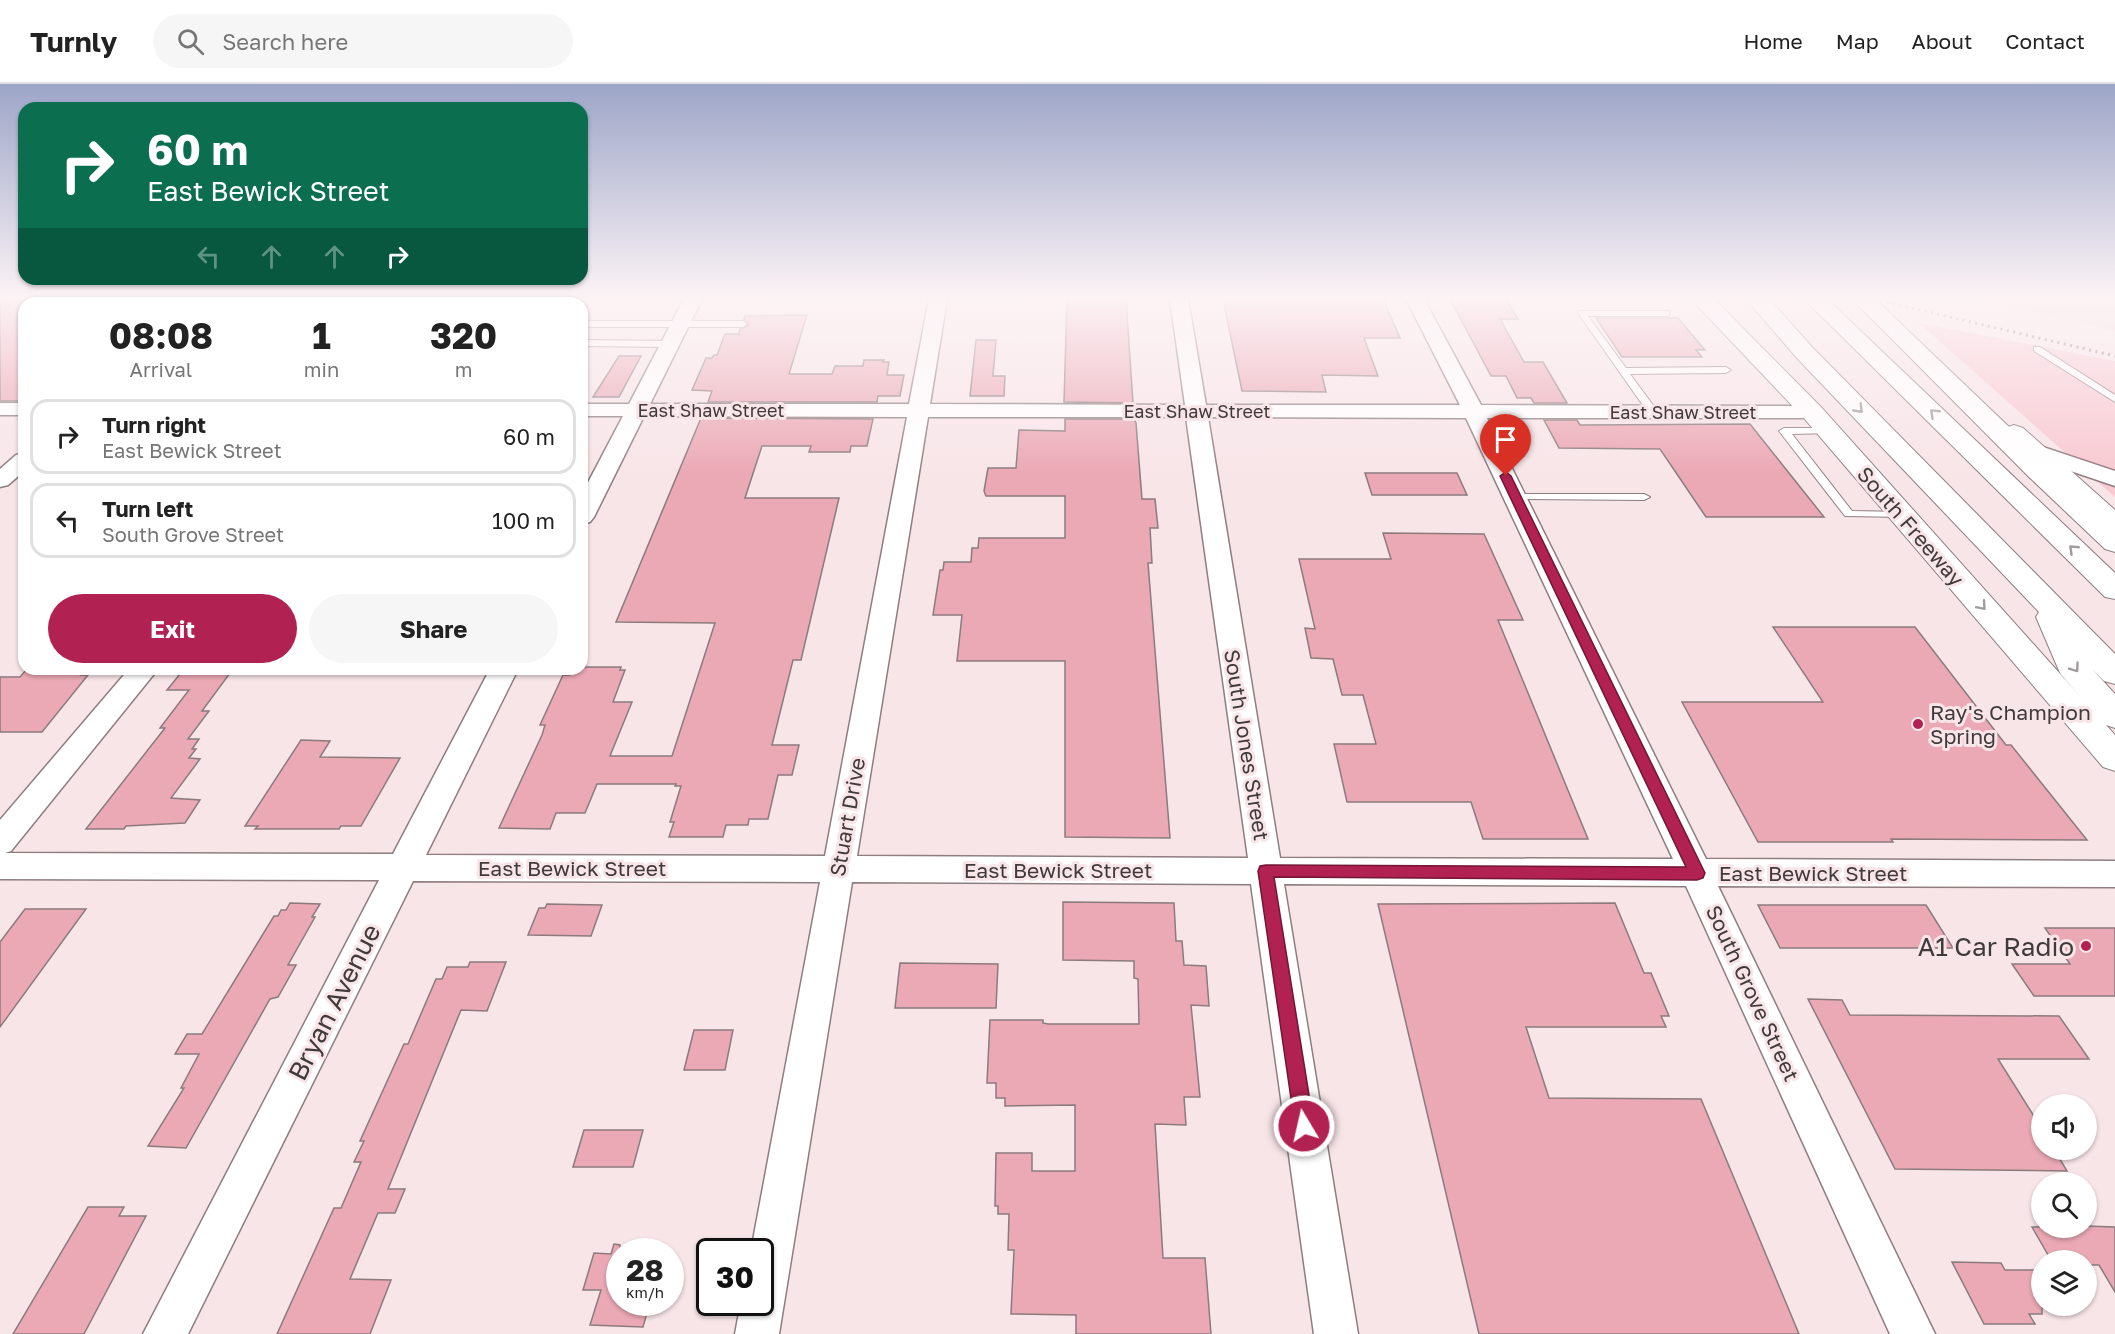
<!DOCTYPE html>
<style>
:root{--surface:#fff;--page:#f6f6f6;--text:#222;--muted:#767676;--line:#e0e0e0;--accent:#b12151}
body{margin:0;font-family:"Golos Text",sans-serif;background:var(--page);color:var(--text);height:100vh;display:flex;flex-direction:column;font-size:22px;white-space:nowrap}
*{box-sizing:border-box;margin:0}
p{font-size:20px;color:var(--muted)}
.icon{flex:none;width:33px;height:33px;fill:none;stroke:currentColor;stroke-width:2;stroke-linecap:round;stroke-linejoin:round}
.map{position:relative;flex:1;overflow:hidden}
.sheet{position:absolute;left:18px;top:213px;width:570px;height:378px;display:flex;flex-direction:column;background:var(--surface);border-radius:18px;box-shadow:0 2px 4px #0004}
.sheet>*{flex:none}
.top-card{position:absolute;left:18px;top:18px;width:570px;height:183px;border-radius:18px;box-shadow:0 2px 4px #0004;background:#0b6e4f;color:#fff;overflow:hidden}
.controls{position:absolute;left:2031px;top:1010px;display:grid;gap:12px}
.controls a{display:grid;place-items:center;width:66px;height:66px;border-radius:50%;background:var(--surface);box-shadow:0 2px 4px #0004;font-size:30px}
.speed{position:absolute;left:606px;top:1154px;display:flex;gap:12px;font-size:30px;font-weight:700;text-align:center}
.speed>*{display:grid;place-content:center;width:78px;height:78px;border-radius:50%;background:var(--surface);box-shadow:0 2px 4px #0004;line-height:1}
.speed small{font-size:15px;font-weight:400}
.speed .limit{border:3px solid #111;border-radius:9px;background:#fff;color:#111}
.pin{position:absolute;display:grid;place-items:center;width:51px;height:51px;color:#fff;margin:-62px -26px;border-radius:50% 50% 50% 0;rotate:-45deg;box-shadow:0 0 6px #0007}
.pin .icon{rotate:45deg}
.me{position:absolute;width:66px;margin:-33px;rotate:351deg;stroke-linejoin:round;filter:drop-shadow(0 0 4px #0008)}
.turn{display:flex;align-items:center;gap:21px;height:126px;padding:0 30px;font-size:27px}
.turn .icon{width:78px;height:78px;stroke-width:2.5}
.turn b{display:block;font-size:42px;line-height:51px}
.lanes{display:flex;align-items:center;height:57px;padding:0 30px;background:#0003;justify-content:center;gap:30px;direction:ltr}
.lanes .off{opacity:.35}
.eta{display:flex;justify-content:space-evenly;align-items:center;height:102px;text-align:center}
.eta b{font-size:36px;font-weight:700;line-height:42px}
.button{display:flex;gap:12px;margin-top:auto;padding:12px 30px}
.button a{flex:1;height:69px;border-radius:36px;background:var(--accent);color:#fff;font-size:24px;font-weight:700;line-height:69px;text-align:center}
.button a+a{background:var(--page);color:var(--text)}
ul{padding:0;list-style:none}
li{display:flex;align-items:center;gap:18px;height:75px;margin:0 12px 9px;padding:0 18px;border:3px solid var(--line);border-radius:18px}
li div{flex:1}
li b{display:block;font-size:22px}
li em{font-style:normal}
header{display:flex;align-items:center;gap:36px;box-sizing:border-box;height:84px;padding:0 30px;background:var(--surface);border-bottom:2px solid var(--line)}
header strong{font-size:28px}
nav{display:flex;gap:33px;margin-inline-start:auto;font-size:21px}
.search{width:420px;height:54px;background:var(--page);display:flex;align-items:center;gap:15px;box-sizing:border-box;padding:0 21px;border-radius:33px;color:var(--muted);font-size:22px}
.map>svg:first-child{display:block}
.built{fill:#efd5d8}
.green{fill:#f8c9d1}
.building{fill:#eba9b5;stroke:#8b7b7d;stroke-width:1.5}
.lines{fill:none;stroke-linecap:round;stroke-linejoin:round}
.lane-casing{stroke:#8e7e80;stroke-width:2}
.street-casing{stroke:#8e7e80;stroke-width:3}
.secondary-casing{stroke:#8e7e80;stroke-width:2}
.highway-casing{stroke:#8e7e80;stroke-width:2}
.lane{fill:#fff;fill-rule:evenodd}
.street{fill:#fff;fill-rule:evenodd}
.secondary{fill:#fff;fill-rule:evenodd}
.highway{fill:#fff;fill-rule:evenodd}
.rail{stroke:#7f7476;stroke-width:3;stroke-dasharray:2 4.5;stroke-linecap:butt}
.oneway{stroke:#a09c9d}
.route{fill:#b12151;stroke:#731535;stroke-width:1.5}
.poi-dot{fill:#b12151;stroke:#f8e5e8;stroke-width:2}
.labels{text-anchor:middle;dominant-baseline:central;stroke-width:6;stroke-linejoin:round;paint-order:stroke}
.far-street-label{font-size:18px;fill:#413a3b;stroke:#f8e5e8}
.street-label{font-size:21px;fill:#413a3b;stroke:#f8e5e8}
.poi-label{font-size:21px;fill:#413a3b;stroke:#f8e5e8;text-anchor:start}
.near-poi-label{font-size:26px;fill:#413a3b;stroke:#f8e5e8;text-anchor:end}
.near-street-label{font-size:26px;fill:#413a3b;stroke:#f8e5e8}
</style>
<header>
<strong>Turnly</strong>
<div class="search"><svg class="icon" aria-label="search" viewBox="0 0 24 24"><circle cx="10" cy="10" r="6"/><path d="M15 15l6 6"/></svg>Search here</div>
<nav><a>Home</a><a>Map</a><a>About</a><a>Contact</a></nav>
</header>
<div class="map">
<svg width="2115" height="1250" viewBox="0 0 2115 1250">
<rect width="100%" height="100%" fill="#f8e5e8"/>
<polygon class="built" points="1981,215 2115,215 2115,247"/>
<polygon class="green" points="1919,239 2115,277 2115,413"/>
<g class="building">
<rect x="0" y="215" width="24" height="102"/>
<polygon points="1067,215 1126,215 1133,319 1064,318"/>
<polygon points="1223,215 1383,215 1400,254 1364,254 1378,292 1322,291 1326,308 1242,307"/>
<polygon points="1450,215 1506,215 1518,235 1500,235 1524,278 1543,278 1567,319 1534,319 1531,314 1517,314 1506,292 1491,292"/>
<polygon points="807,231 789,290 832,290 835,282 863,282 864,276 884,276 883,278 889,278 887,291 904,291 900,312 878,312 877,318 708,318 712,307 692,306 706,274 712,274 714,271 717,271 725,250 739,250 740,245 748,242 748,238 744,235 745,232"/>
<polygon points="1596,234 1678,234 1705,266 1696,266 1702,273 1622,273"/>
<polygon points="976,256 996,256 993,292 1005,292 1004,312 970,312"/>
<polygon points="619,272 641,272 619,313 593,313"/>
<polygon points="701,334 873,335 867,362 851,362 850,368 809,368 811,362 762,362 745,414 839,414 801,576 793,576 772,661 799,661 792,691 778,691 768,735 749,735 748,741 726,741 723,753 669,753 674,738 670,738 681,702 675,702 676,700 597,700 585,729 556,729 550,745 499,744 542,651 545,641 540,641 563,591 570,591 573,585 582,585 582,583 621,583 620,586 625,586 613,618 632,618 610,672 672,672 715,539 616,538"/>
<polygon points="1065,335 1134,335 1136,339 1142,415 1155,415 1158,444 1150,444 1152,479 1148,479 1170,754 1065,753 1065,577 957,577 962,531 933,531 940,486 943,486 944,478 971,478 972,464 978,464 979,454 1065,454 1065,412 986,412 984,407 988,384 1016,384 1019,346 1065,347"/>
<polygon points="1544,336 1577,336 1580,341 1750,340 1824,433 1706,433 1660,365 1559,364"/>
<polygon points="1365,389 1457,389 1467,411 1372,411"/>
<polygon points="1383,449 1484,450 1523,536 1498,536 1588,755 1483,755 1471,718 1347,718 1334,660 1376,660 1363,611 1342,611 1333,575 1311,574 1305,544 1315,545 1299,475 1391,475"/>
<polygon points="1773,543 1915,543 2006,661 2011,661 2087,756 1891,755 1893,758 1758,758 1682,618 1823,618"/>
<polygon points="27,585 86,585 81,591 88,591 42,648 0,648 0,593 20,593"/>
<polygon points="184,585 233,585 202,627 209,627 188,655 199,655 192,665 196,665 189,674 200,675 171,714 200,716 185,739 126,742 124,745 86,745 165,644 160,644 189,606 167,606"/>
<polygon points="301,656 330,657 320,673 400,674 361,742 341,742 339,745 255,745 258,742 245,742"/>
<polygon points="1063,818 1174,819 1176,857 1182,857 1184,881 1206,882 1209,922 1191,921 1200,1013 1184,1013 1186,1041 1155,1040 1163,1174 1205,1174 1211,1250 1076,1250 1076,1231 1011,1230 1014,1166 1008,1166 1009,1130 998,1130 998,1122 995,1122 996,1069 1032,1069 1032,1087 1075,1087 1075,1021 1005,1022 1005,1014 996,1014 996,999 987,999 990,936 1043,936 1043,939 1048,940 1139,940 1138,895 1134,894 1134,877 1063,876"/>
<polygon points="290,819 320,820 312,833 315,833 288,881 296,881 278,913 270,915 186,1064 148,1062 184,1004 181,1004 199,970 175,970 187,950 202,950 274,832 278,832 281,826 286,826"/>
<polygon points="1615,819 1644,889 1651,889 1669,932 1661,932 1666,943 1526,943 1549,1014 1701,1015 1799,1250 1479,1250 1378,820"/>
<polygon points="547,820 602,821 591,852 528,851 539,824 545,824"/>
<polygon points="1758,821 1926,821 1953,864 1780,864"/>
<polygon points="25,825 86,825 0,943 0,858"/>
<polygon points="2045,844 2115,844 2115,912 2034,912 2012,880 2070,880"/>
<polygon points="470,878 506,878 487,927 461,926 388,1105 405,1105 395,1129 378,1129 350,1195 391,1196 370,1250 277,1250 334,1124 341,1124 361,1078 354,1078 364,1057 360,1057 404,960 408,960 436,895 442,895 447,883 468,883"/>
<polygon points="900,879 998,880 996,924 895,924"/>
<polygon points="1808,915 1842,916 1850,931 2059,932 2089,975 1998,975 2042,1045 2042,1065 2054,1065 2067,1087 1895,1085"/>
<polygon points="694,946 733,946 725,986 684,986"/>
<polygon points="584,1046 643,1046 633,1083 573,1083"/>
<polygon points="88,1123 124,1123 119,1132 146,1132 84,1250 13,1250"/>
<polygon points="2086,1142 2115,1143 2115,1208 2099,1181 2086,1181 2086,1176 2051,1176 2032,1143"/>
<polygon points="614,1160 620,1161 620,1218 650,1218 643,1243 590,1241 601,1206 583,1206 594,1169 611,1170"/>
<polygon points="1952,1178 2001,1179 2005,1186 2042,1186 2042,1230 2029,1230 2035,1240 1984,1240"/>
</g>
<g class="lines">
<g class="lane-casing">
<g id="lane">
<polygon points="1579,227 1669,227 1669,231 1666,232 1588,232 1626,284 1726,283 1731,286 1726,289 1630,290 1658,328 1653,331 1649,330 1578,229"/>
<polygon points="582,237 743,237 747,240 743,243 582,243"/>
<polygon points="582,256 670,257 675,260 670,263 582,262"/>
<polygon points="2034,263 2040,263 2115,311 2115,318 2034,267"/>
<polygon points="1828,344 1833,347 1832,349 1792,350 1852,427 1902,428 1906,429 1906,433 1845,432 1779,347 1784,344"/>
<polygon points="1516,410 1644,410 1650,413 1644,416 1512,415 1510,413"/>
</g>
</g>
<g class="street-casing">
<g id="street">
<polygon points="201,215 220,215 217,219 198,219"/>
<polygon points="442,215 461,215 458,219 439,219"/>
<path d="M684,215H702L650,320H909L929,215H947L930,320L1185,321L1170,215H1188L1206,321H1460L1406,215H1424L1481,321L1812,322L1819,324L1823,328L1819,332L1812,334H1487L1706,775L2115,777V803L1718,802L1935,1250H1890L1686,802L1284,800L1358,1250H1314L1251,800L852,798L779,1250H735L741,1218H760V1167H751L820,798L413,797L188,1250H143L379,796L0,795V736L129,585H158L11,767L5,769L393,770L490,585H518L426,771L825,772L907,333L644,332L594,433L590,438L582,440V410L623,332H582V320H629ZM928,333H1186L1248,774L857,772ZM1208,333L1466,334L1673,775L1280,774Z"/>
<rect x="0" y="319" width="24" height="12"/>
<polygon points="2034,360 2115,387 2115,402 2026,372 2023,367 2026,362"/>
<polygon points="24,369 24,387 8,401 0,403 0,385 16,371"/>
</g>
</g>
<g class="secondary-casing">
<g id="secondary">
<polygon points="1691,215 1714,215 1821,323 2115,651 2115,687 2103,683 1803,333"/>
<polygon points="2014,341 2023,344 2115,426 2115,449 2105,447 2005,354 2001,349 2005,344"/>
</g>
</g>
<g class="highway-casing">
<g id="highway">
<polygon points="1746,215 1769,215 1812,263 2115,570 2115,600 2104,597 2092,585 2115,610 2115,644 2103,640 2060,589 2036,533 2039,528 1796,273"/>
<polygon points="1804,215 1827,215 2115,489 2115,515 2105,513"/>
<polygon points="1852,215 1875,215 2115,444 2115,468 2105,465 2029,393"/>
</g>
</g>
<use href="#lane" class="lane"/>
<use href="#street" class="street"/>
<use href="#secondary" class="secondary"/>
<use href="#highway" class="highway"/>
<polyline class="rail" points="1874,215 2115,272"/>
</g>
<defs><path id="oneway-chevron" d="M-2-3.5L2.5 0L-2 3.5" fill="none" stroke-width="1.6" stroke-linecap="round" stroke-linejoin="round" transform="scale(1.5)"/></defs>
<g class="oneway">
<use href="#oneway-chevron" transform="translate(1859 325) rotate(46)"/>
<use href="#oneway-chevron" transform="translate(1934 329) rotate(-136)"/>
<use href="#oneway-chevron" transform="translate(2073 465) rotate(-136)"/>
<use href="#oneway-chevron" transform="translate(1982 522) rotate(49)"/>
<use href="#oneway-chevron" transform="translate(2075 584) rotate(54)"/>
</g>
<linearGradient id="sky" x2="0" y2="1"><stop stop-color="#9da5c8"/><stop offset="0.55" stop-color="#fcf3f5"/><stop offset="1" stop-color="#fcf3f5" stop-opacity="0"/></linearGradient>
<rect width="2115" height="390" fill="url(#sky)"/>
<polygon class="route" points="1506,388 1511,392 1705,789 1703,794 1697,796 1274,793 1314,1042 1311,1048 1304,1051 1298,1048 1295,1042 1258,787 1260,782 1266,781 1686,783 1500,392"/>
<g class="poi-dot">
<circle cx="1918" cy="640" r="6"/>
<circle cx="2086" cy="862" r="6"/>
</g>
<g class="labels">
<g class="far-street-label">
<text x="711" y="326">East Shaw Street</text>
<text x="1197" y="327">East Shaw Street</text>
<text x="1683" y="328">East Shaw Street</text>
</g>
<g class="street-label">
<text transform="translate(1911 442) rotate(49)">South Freeway</text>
<text transform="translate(1247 661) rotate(81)">South Jones Street</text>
<text transform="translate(847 733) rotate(-80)">Stuart Drive</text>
<text x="572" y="784">East Bewick Street</text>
<text x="1058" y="786">East Bewick Street</text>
<text x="1813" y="789">East Bewick Street</text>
<text transform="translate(1753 909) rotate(65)">South Grove Street</text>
</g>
<g class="poi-label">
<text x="1930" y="628">Ray's Champion<tspan x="1930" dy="24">Spring</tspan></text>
</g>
<g class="near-poi-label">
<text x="2074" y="862">A1 Car Radio</text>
</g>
<g class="near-street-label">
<text transform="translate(334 918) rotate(-63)">Bryan Avenue</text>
</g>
</g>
</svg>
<div class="controls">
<a><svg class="icon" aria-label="sound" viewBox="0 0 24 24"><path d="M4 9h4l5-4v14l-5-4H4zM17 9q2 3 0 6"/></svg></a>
<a><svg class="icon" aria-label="search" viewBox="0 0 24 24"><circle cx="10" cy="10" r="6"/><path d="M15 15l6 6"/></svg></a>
<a><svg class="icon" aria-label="layers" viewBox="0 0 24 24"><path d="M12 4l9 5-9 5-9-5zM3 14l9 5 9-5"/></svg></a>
</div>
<div class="speed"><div>28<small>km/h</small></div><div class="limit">30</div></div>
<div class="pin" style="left:1506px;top:392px;background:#d93025"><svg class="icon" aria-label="arrive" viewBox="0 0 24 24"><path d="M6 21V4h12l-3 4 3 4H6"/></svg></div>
<svg class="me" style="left:1304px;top:1042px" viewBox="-20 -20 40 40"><circle r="17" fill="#b12151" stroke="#fff" stroke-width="3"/><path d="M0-11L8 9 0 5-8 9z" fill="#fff"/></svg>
<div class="top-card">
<div class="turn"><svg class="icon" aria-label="right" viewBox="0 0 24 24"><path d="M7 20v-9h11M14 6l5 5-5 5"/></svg><div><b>60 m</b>East Bewick Street</div></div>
<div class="lanes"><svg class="icon off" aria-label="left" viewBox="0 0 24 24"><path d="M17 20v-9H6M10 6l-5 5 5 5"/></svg><svg class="icon off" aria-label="ahead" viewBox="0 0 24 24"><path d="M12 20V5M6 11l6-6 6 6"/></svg><svg class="icon off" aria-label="ahead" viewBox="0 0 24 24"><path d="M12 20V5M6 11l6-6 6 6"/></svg><svg class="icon" aria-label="right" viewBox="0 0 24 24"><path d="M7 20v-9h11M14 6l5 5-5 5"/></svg></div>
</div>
<section class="sheet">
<div class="eta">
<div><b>08:08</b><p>Arrival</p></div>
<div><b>1</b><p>min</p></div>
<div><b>320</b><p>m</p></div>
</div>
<ul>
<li><svg class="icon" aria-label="right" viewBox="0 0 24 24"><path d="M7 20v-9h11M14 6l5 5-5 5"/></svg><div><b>Turn right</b><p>East Bewick Street</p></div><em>60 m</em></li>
<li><svg class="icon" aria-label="left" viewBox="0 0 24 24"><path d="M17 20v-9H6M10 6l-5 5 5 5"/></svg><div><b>Turn left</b><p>South Grove Street</p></div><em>100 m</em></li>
</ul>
<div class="button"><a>Exit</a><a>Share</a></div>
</section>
</div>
